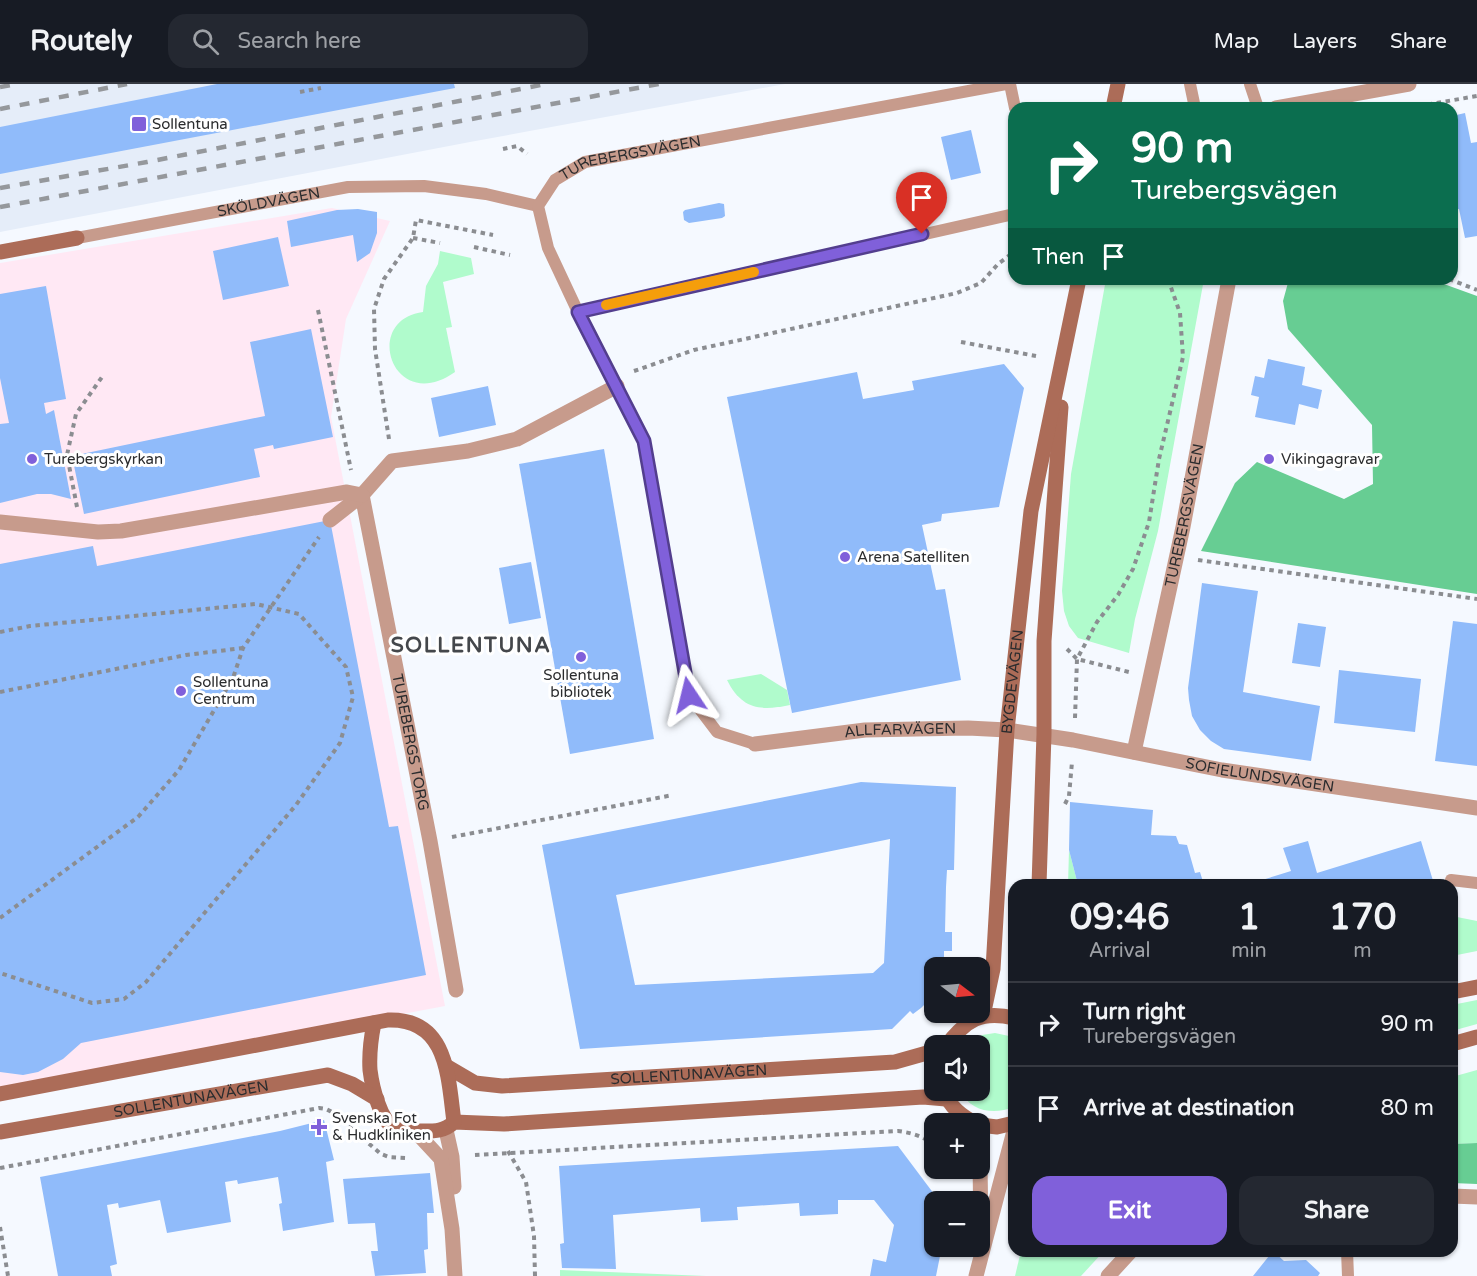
<!DOCTYPE html>
<meta charset="utf-8">
<style>
:root{--surface:#171b24;--page:#242831;--text:#f1f3f6;--muted:#9ea1a6;--line:#363941;--accent:#8060da}
body{margin:0;font-family:"Varela Round",sans-serif;background:var(--page);color:var(--text);height:100vh;display:flex;flex-direction:column;font-size:22px;white-space:nowrap}
*{box-sizing:border-box;margin:0}
p{font-size:20px;color:var(--muted)}
.icon{flex:none;width:33px;height:33px;fill:none;stroke:currentColor;stroke-width:2;stroke-linecap:round;stroke-linejoin:round}
.map{position:relative;flex:1;overflow:hidden}
.side{position:absolute;left:1008px;top:795px;width:450px;height:378px;display:flex;flex-direction:column;background:var(--surface);border-radius:18px;box-shadow:0 2px 4px #0004}
.side>*{flex:none}
.hud{position:absolute;left:1008px;top:18px;width:450px;height:183px;border-radius:18px;box-shadow:0 2px 4px #0004;background:#0b6e4f;color:#fff;overflow:hidden}
.needle{width:39px;rotate:106deg}
.tools{position:absolute;left:924px;top:873px;display:grid;gap:12px}
.tools a{display:grid;place-items:center;width:66px;height:66px;border-radius:12px;background:var(--surface);box-shadow:0 2px 4px #0004;font-size:30px}
.pin{position:absolute;display:grid;place-items:center;width:51px;height:51px;color:#fff;margin:-62px -26px;border-radius:50% 50% 50% 0;rotate:-45deg;box-shadow:0 0 6px #0007}
.pin .icon{rotate:45deg}
.me{position:absolute;width:66px;margin:-33px;rotate:350deg;stroke-linejoin:round;filter:drop-shadow(0 0 4px #0008)}
.turn{display:flex;align-items:center;gap:21px;height:126px;padding:0 24px;font-size:27px}
.turn .icon{width:78px;height:78px;stroke-width:2.5}
.turn b{display:block;font-size:42px;line-height:51px}
.then{display:flex;align-items:center;height:57px;padding:0 24px;background:#0003;gap:12px;font-size:22px}
.eta{display:flex;justify-content:space-evenly;align-items:center;height:102px;text-align:center}
.eta b{font-size:36px;font-weight:700;line-height:42px}
.action{display:flex;gap:12px;margin-top:auto;padding:12px 24px}
.action a{flex:1;height:69px;border-radius:18px;background:var(--accent);color:#fff;font-size:24px;font-weight:700;line-height:69px;text-align:center}
.action a+a{background:var(--page);color:var(--text)}
ul{padding:0;list-style:none}
li{display:flex;align-items:center;gap:18px;height:84px;padding:0 24px;border-top:2px solid var(--line)}
li div{flex:1}
li b{display:block;font-size:22px}
li em{font-style:normal}
header{display:flex;align-items:center;gap:36px;box-sizing:border-box;height:84px;padding:0 30px;background:var(--surface);border-bottom:2px solid var(--line)}
header strong{font-size:28px}
nav{display:flex;gap:33px;margin-inline-start:auto;font-size:21px}
.search{width:420px;height:54px;background:var(--page);display:flex;align-items:center;gap:15px;box-sizing:border-box;padding:0 21px;border-radius:18px;color:var(--muted);font-size:22px}
.map>svg:first-child{display:block}
.commercial{fill:#ffe8f4}
.built{fill:#e5edf9}
.green{fill:#b0fbcc}
.forest{fill:#67cd93}
.building{fill:#90bbfa;fill-rule:evenodd}
.lines{fill:none;stroke-linecap:round;stroke-linejoin:round}
.path{stroke:#8b8d91;stroke-width:4;stroke-dasharray:4.5 4.5;stroke-linecap:butt}
.lane{stroke:#c79b8c;stroke-width:12}
.street{stroke:#c79b8c;stroke-width:15}
.secondary{stroke:#ac6c58;stroke-width:15}
.rail{stroke:#95989c;stroke-width:4.5;stroke-dasharray:10 10;stroke-linecap:butt}
.route-casing{stroke:#533e8e;stroke-width:15}
.route{stroke:#8060da;stroke-width:10}
.slow{stroke:#f59e0b;stroke-width:10}
.poi-dot{fill:#8060da;stroke:#fff;stroke-width:2}
.labels{text-anchor:middle;dominant-baseline:central;stroke-width:6;stroke-linejoin:round;paint-order:stroke}
.poi-label{font-size:15px;fill:#2b2c2e;stroke:#fff;text-anchor:start}
.street-label{font-size:15px;fill:#2b2c2e;stroke:#fff}
.district-label{font-size:21px;font-weight:bold;letter-spacing:1.5px;fill:#44474b;stroke:#fff}
</style>
<header>
<strong>Routely</strong>
<div class="search"><svg class="icon" aria-label="search" viewBox="0 0 24 24"><circle cx="10" cy="10" r="6"/><path d="M15 15l6 6"/></svg>Search here</div>
<nav><a>Map</a><a>Layers</a><a>Share</a></nav>
</header>
<div class="map">
<svg width="1477" height="1192" viewBox="0 0 1477 1192">
<rect width="100%" height="100%" fill="#f5f9ff"/>
<polygon class="commercial" points="332,124 390,137 346,235 331,333 445,922 0,1006 0,179"/>
<polygon class="built" points="0,0 785,0 470,58 0,148"/>
<g class="green">
<path d="M440,167L471,174L474,190L443,198L452,243L446,244L455,288C393,332 361,236 423,228L426,202L438,180Z"/>
<polygon points="1106,195 1204,195 1158,447 1135,535 1129,569 1078,554 1069,542 1064,527 1062,507 1071,390"/>
<path d="M761,590L787,606L790,621C761,627 742,626 727,596Z"/>
<polygon points="1069,766 1078,801 1068,801"/>
<polygon points="1452,832 1477,837 1477,867 1452,872"/>
<polygon points="1477,916 1477,940 1452,947 1452,921"/>
<path d="M995,949L1009,952L1014,955V1023C994,1031 971,1028 960,1007L980,1006V962L967,961L982,951Z"/>
<polygon points="1477,986 1477,1059 1452,1060 1452,993"/>
<polygon points="1021,1167 1104,1167 1081,1192 1015,1192"/>
<polygon points="560,1186 706,1192 560,1192"/>
</g>
<g class="forest">
<polygon points="1289,195 1430,195 1477,212 1477,510 1201,467 1235,399 1257,378 1344,415 1373,400 1372,341 1288,245 1283,217"/>
<polygon points="1477,1059 1477,1100 1452,1099 1452,1060"/>
</g>
<g class="building">
<polygon points="217,0 454,0 455,4 0,90 0,43"/>
<polygon points="1465,29 1471,59 1477,58 1477,152 1465,154 1459,125 1452,126 1452,32"/>
<polygon points="971,46 981,89 951,96 941,53"/>
<polygon points="719,119 724,120 725,132 722,134 689,139 684,136 683,128 685,126"/>
<polygon points="358,125 377,128 377,149 370,169 357,178 353,151 291,163 287,137 337,126"/>
<polygon points="278,153 289,202 223,216 213,167"/>
<polygon points="46,202 66,315 44,319 46,330 54,326 71,415 51,410 37,410 0,419 0,340 9,339 0,294 0,210"/>
<polygon points="311,245 333,353 274,365 273,361 254,365 260,393 84,430 72,372 265,332 250,258"/>
<polygon points="1268,275 1305,283 1302,301 1322,306 1318,325 1299,320 1295,341 1255,333 1259,313 1251,311 1255,292 1264,294"/>
<polygon points="1004,280 1024,304 999,423 942,430 941,437 922,441 936,506 945,505 961,596 792,629 727,313 857,288 863,315 914,306 912,297"/>
<polygon points="488,302 496,341 439,353 431,314"/>
<polygon points="604,365 654,655 570,670 519,380"/>
<polygon points="330,436 389,743 398,742 426,891 81,959 63,975 38,988 23,991 0,988 0,480 93,462 97,482"/>
<polygon points="531,478 541,534 509,540 499,484"/>
<polygon points="1202,499 1258,507 1243,608 1320,622 1311,677 1224,665 1211,657 1200,646 1192,632 1189,616 1188,604"/>
<polygon points="1453,537 1477,540 1477,682 1435,677"/>
<polygon points="1298,539 1326,543 1320,583 1292,579"/>
<polygon points="1339,586 1421,595 1415,648 1334,639"/>
<path d="M861,698L956,703L954,786H947L946,803L945,848H952V867H944V884H934V904L924,913L928,917L921,924L913,930L910,927L892,945L580,965L542,761ZM890,755L884,879L873,889L635,901L616,811Z"/>
<polygon points="1070,718 1153,726 1151,751 1176,752 1179,760 1187,761 1195,789 1200,788 1204,801 1078,801 1069,766"/>
<polygon points="1308,757 1317,789 1421,757 1434,800 1246,801 1291,787 1283,764"/>
<polygon points="324,1036 334,1076 326,1078 334,1138 283,1147 279,1120 282,1119 278,1093 238,1100 237,1096 225,1098 231,1138 167,1149 160,1116 119,1124 118,1119 107,1121 117,1180 110,1182 112,1192 58,1192 40,1093 280,1047"/>
<polygon points="898,1062 940,1118 934,1118 934,1162 942,1162 936,1192 870,1192 873,1175 886,1178 894,1141 874,1116 838,1116 838,1130 800,1132 799,1119 737,1123 738,1136 701,1138 700,1124 613,1131 616,1185 562,1184 560,1160 564,1159 559,1082"/>
<polygon points="430,1089 434,1129 427,1129 428,1165 424,1166 426,1189 375,1192 371,1167 378,1167 375,1139 348,1140 343,1095"/>
<polygon points="1273,1167 1284,1177 1306,1176 1320,1189 1318,1192 1253,1192"/>
</g>
<g class="lines">
<g class="path">
<polyline points="300,8 321,4"/>
<polyline points="1419,22 1477,12"/>
<polyline points="503,65 517,62 527,70"/>
<polyline points="413,154 440,159"/>
<polyline points="474,163 510,171"/>
<polyline points="1449,195 1477,206"/>
<polyline points="318,226 351,386"/>
<polyline points="961,258 1036,272"/>
<polyline points="634,287 694,266 957,209 981,199 998,180 1014,168"/>
<polyline points="389,355 375,265 374,225 384,195 413,154 416,136 493,151"/>
<polyline points="77,423 67,371 76,330 102,293"/>
<polyline points="1198,476 1477,515"/>
<polyline points="0,548 30,542 256,520 299,530 346,583 353,613 340,659 296,721 146,898 124,915 92,919 0,889"/>
<polyline points="1067,565 1077,575 1129,588"/>
<polyline points="0,608 186,571 243,564"/>
<polyline points="1075,634 1077,575 1097,538 1118,511 1133,485 1149,438 1159,375 1183,273 1180,229 1168,195"/>
<polyline points="1065,720 1069,712 1072,678"/>
<polyline points="452,753 673,711"/>
<polyline points="0,834 138,733 179,686 233,594 243,564 319,453"/>
<polyline points="508,1067 526,1098 534,1152 535,1192"/>
<path d="M475,1071L898,1047C912,1049 923,1052 934,1061"/>
<polyline points="0,1084 319,1024 326,1025 332,1028 381,1070 389,1073 407,1074"/>
<polyline points="952,1084 958,1089"/>
<polyline points="0,1143 8,1192"/>
</g>
<g class="lane">
<polyline points="1010,0 1015,24"/>
<polyline points="1190,0 1195,24"/>
<polyline points="1250,0 1258,24"/>
<path id="s1" d="M77,154L348,103L424,102L486,110L538,122"/>
<polyline points="578,228 1014,130"/>
<path id="s2" d="M755,660L717,648L689,611L644,356L578,228L548,164L538,122L555,96L585,78L1006,0"/>
<polyline points="1451,796 1477,799"/>
<polyline points="1347,1167 1348,1192"/>
</g>
<g class="street">
<polyline points="1276,24 1409,0"/>
<path id="s3" d="M362,411L430,757L456,906"/>
<polyline points="330,436 362,411 392,377 468,367 517,355 617,302"/>
<polyline points="0,438 98,448 121,447 347,408 362,411"/>
<path id="s4" d="M755,660L865,646L968,644L1007,646L1073,656L1222,686L1477,724"/>
<path id="s5" d="M1134,668L1183,443L1229,195"/>
<polyline points="446,1046 452,1073 454,1103"/>
<polyline points="415,1047 441,1075 452,1145 455,1192"/>
<polyline points="980,1078 981,1151"/>
<polyline points="1452,1112 1477,1113"/>
<polyline points="976,1192 1014,1047"/>
<polyline points="1108,1192 1131,1167"/>
</g>
<g class="secondary">
<polyline points="1113,24 1118,0"/>
<polyline points="0,168 77,154"/>
<polyline points="1039,801 1044,650 1044,557 1061,323"/>
<polyline points="1452,908 1477,903"/>
<path id="s6" d="M983,932L993,885L1007,646L1031,427L1079,195"/>
<path d="M374,939C371,954 369,970 370,986C372,1002 380,1038 396,1045C402,1048 412,1047 419,1047C433,1047 444,1048 454,1038L504,1040L923,1013L946,1015"/>
<polyline points="1452,960 1477,953"/>
<path d="M946,962C966,936 981,926 1014,934"/>
<path id="s7" d="M446,982L475,999L502,1002L895,978L934,967"/>
<path d="M943,1006C950,1023 961,1032 977,1040"/>
<path d="M0,1010L388,936C448,934 448,993 454,1038"/>
<polyline points="980,1041 997,1043 1014,1039"/>
<path id="s8" d="M0,1048L328,991L352,1000L377,1015"/>
</g>
<g class="rail">
<polyline points="0,3 18,0"/>
<polyline points="0,25 127,0"/>
<polyline points="0,104 147,78 546,0"/>
<polyline points="0,123 659,0"/>
</g>
</g>
<g class="lines">
<g class="route-casing">
<polyline id="route" points="689,611 644,357 578,228 922,150"/>
</g>
<use href="#route" class="route"/>
<polyline class="slow" points="606,221 754,188"/>
</g>
<g class="poi-dot">
<rect x="131" y="32" width="16" height="16" rx="3"/>
<circle cx="32" cy="375" r="6"/>
<circle cx="1269" cy="375" r="6"/>
<circle cx="845" cy="473" r="6"/>
<circle cx="581" cy="573" r="6"/>
<circle cx="181" cy="607" r="6"/>
<path d="M316 1034h6v6h6v6h-6v6h-6v-6h-6v-6h6z"/>
</g>
<g class="labels">
<g class="poi-label">
<text x="152" y="40">Sollentuna</text>
<text x="44" y="375">Turebergskyrkan</text>
<text x="1281" y="375">Vikingagravar</text>
<text x="857" y="473">Arena Satelliten</text>
<text x="581" y="591" text-anchor="middle">Sollentuna<tspan x="581" dy="17">bibliotek</tspan></text>
<text x="193" y="598">Sollentuna<tspan x="193" dy="17">Centrum</tspan></text>
<text x="332" y="1034">Svenska Fot<tspan x="332" dy="17">&amp; Hudkliniken</tspan></text>
</g>
<g class="street-label">
<text stroke="none"><textPath href="#s2" startOffset="714">TUREBERGSVÄGEN</textPath></text>
<text stroke="none"><textPath href="#s1" startOffset="195">SKÖLDVÄGEN</textPath></text>
<text stroke="none"><textPath href="#s5" startOffset="242">TUREBERGSVÄGEN</textPath></text>
<text stroke="none"><textPath href="#s6" startOffset="336">BYGDEVÄGEN</textPath></text>
<text stroke="none"><textPath href="#s4" startOffset="146">ALLFARVÄGEN</textPath></text>
<text stroke="none"><textPath href="#s3" startOffset="252">TUREBERGS TORG</textPath></text>
<text stroke="none"><textPath href="#s4" startOffset="510">SOFIELUNDSVÄGEN</textPath></text>
<text stroke="none"><textPath href="#s7" startOffset="248">SOLLENTUNAVÄGEN</textPath></text>
<text stroke="none"><textPath href="#s8" startOffset="194">SOLLENTUNAVÄGEN</textPath></text>
</g>
<g class="district-label">
<text x="471" y="561">SOLLENTUNA</text>
</g>
</g>
</svg>
<div class="tools">
<a><svg class="needle" viewBox="-14 -14 28 28"><path d="M0-13l5 13h-10z" fill="#e53935"/><path d="M0 13l5-13h-10z" fill="#9ea1a6"/></svg></a>
<a><svg class="icon" aria-label="sound" viewBox="0 0 24 24"><path d="M4 9h4l5-4v14l-5-4H4zM17 9q2 3 0 6"/></svg></a>
<a>+</a>
<a>−</a>
</div>
<div class="pin" style="left:922px;top:150px;background:#d93025"><svg class="icon" aria-label="arrive" viewBox="0 0 24 24"><path d="M6 21V4h12l-3 4 3 4H6"/></svg></div>
<svg class="me" style="left:689px;top:611px" viewBox="-20 -20 40 40"><path d="M0-17L14 15 0 8-14 15z" fill="#8060da" stroke="#fff" stroke-width="4"/></svg>
<div class="hud">
<div class="turn"><svg class="icon" aria-label="right" viewBox="0 0 24 24"><path d="M7 20v-9h11M14 6l5 5-5 5"/></svg><div><b>90 m</b>Turebergsvägen</div></div>
<div class="then">Then<svg class="icon" aria-label="arrive" viewBox="0 0 24 24"><path d="M6 21V4h12l-3 4 3 4H6"/></svg></div>
</div>
<section class="side">
<div class="eta">
<div><b>09:46</b><p>Arrival</p></div>
<div><b>1</b><p>min</p></div>
<div><b>170</b><p>m</p></div>
</div>
<ul>
<li><svg class="icon" aria-label="right" viewBox="0 0 24 24"><path d="M7 20v-9h11M14 6l5 5-5 5"/></svg><div><b>Turn right</b><p>Turebergsvägen</p></div><em>90 m</em></li>
<li><svg class="icon" aria-label="arrive" viewBox="0 0 24 24"><path d="M6 21V4h12l-3 4 3 4H6"/></svg><div><b>Arrive at destination</b></div><em>80 m</em></li>
</ul>
<div class="action"><a>Exit</a><a>Share</a></div>
</section>
</div>
